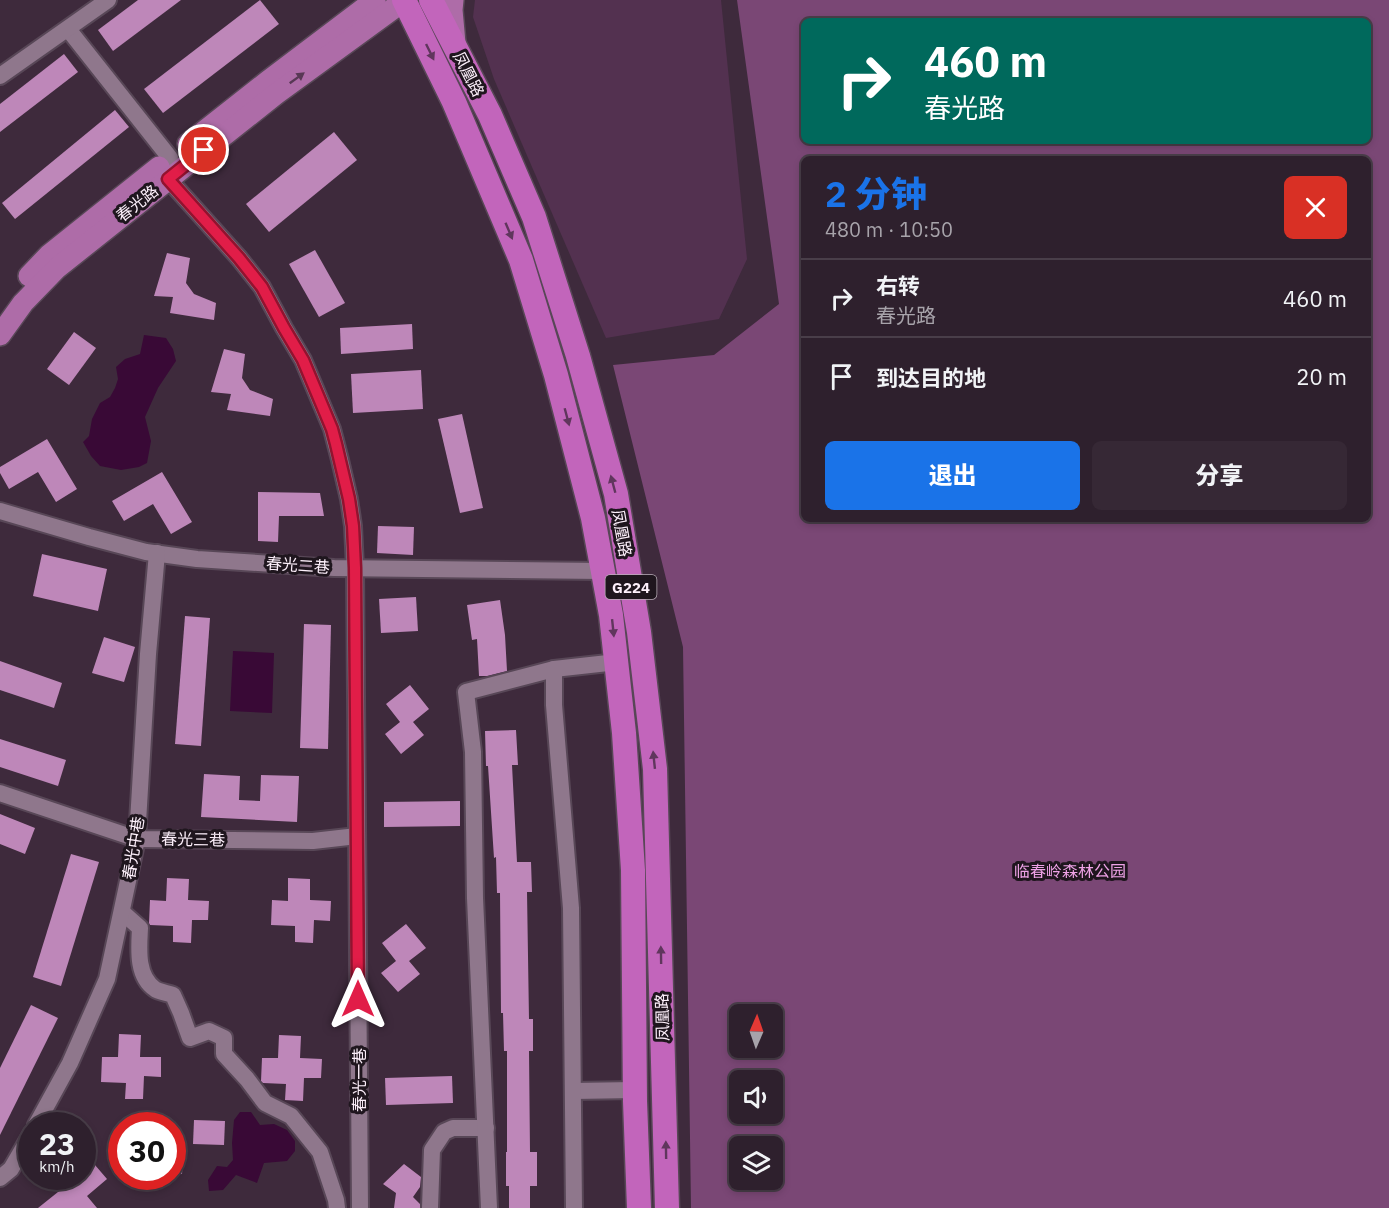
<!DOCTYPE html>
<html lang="zh">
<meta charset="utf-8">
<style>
:root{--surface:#2e202d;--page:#362835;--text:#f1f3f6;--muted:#a7a3aa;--line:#493e49;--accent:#1a73e8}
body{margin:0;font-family:"IBM Plex Sans","Noto Sans SC",sans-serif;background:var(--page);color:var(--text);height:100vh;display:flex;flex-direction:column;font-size:22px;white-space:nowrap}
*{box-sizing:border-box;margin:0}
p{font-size:20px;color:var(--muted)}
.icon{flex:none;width:33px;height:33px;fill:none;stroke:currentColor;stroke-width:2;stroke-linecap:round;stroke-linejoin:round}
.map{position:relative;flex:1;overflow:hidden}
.side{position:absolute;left:801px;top:156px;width:570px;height:366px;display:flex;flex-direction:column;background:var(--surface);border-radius:9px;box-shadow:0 3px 9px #0003,0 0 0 2px var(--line)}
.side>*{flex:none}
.top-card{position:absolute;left:801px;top:18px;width:570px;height:126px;border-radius:9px;box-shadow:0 3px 9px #0003,0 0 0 2px var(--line);background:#00695c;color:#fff;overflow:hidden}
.needle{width:39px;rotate:2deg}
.fabs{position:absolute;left:729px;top:1004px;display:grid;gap:12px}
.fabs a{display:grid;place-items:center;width:54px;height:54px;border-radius:9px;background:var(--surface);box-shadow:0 3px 9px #0003,0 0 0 2px var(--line);font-size:30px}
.speed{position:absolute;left:18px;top:1112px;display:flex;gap:12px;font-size:30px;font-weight:700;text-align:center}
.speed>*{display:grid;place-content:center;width:78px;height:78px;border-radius:50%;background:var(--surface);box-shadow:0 3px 9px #0003,0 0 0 2px var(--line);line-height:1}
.speed small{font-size:15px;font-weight:400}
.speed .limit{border:9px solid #d22;background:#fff;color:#111}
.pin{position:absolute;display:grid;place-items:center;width:51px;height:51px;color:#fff;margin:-26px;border:3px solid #fff;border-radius:50%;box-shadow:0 2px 6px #0007}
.me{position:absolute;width:66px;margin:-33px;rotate:0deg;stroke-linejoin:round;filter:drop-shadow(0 0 4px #0008)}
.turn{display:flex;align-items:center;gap:21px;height:126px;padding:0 24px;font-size:27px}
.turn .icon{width:78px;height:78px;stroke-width:2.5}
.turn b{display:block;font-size:42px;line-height:51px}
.round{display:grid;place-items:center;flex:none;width:63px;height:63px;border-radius:9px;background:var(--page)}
.head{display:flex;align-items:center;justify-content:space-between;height:102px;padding:0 24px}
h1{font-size:36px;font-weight:800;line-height:45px;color:var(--accent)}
.action{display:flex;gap:12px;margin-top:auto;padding:12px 24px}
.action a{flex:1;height:69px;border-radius:9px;background:var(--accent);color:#fff;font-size:24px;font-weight:800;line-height:69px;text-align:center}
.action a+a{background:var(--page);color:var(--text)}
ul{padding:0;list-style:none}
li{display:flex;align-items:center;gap:18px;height:78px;padding:0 24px;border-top:2px solid var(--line)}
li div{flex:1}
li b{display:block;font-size:22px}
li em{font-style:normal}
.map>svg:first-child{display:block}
.green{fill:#533150}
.forest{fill:#7a4775;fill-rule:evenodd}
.water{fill:#390936}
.building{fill:#be87b9}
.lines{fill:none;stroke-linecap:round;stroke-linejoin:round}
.minor-casing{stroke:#584757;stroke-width:20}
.major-casing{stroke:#584757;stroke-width:24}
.highway-casing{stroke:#584757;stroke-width:27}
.minor{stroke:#8f778c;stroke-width:16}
.major{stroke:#ae6ca8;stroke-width:21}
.highway{stroke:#c265bb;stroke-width:24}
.oneway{fill:#60365d}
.oneway2{fill:#583855}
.route-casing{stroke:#92132f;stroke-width:15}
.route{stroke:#e11d48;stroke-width:10}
.labels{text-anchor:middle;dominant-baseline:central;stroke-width:6;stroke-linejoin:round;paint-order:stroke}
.shield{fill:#1f161e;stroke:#baafb9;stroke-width:1.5}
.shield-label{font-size:15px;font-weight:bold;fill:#fdf0fb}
.street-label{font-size:16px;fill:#fdf0fb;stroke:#1f161e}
.park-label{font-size:16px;fill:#eea2e6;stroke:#1f161e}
</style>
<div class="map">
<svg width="1389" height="1208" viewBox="0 0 1389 1208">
<rect width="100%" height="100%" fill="#3e2a3c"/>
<polygon class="green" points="475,0 721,0 747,259 719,319 606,338 494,79 473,17"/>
<path class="forest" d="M737,0H1389V1208H691L683,647L613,365L714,355L779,304ZM804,21H1368V141H804ZM804,159H1368V519H804ZM740,1014H772V1047H740ZM740,1080H772V1113H740ZM740,1146H772V1179H740Z"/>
<g class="water">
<polygon points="144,335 166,338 173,349 176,361 158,388 145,417 151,441 147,463 139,467 121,470 100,466 91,456 83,442 89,436 92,419 100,403 110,397 115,388 118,379 116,367 125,359 140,354"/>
<polygon points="233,651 274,653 272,713 230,711"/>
<polygon points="240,1112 251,1112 260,1125 274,1124 287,1130 295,1141 295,1151 287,1161 264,1163 257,1183 236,1175 223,1190 209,1191 208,1180 217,1166 227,1167 233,1160 232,1143 234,1120"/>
</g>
<g class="building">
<polygon points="138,0 181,0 113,51 98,30"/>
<polygon points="260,0 279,24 163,113 144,89"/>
<polygon points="64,54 78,72 0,132 0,104"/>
<polygon points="115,110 129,127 15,219 2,203"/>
<polygon points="334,132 357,160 269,232 246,204"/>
<polygon points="315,250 345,303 319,317 289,264"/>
<polygon points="167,253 190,258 186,283 194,294 216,303 214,320 170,313 173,297 154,296"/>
<polygon points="412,324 413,349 341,354 340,328"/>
<polygon points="74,332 96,348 69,385 47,369"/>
<polygon points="224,349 245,354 242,378 250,390 273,399 270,416 227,410 231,394 211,392"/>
<polygon points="421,370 423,409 353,413 351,374"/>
<polygon points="462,414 483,508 460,513 438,419"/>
<polygon points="47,439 77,489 56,502 38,472 9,489 0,473 0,467"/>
<polygon points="162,472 192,522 171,534 153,504 124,521 112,501"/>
<polygon points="258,492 320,493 324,516 279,516 278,542 258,541"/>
<polygon points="378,526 414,527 413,555 377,553"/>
<polygon points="42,554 107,569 98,611 33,596"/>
<polygon points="416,597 418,631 381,633 379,599"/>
<polygon points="500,600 505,635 507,671 487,676 479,676 477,639 472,640 467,605"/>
<polygon points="185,616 210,618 201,746 175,744"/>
<polygon points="304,624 331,625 328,749 300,748"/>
<polygon points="104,637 135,647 124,682 92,673"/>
<polygon points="0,661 62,683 54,708 0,690"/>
<polygon points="410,685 429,709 413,722 424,735 401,754 385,734 400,722 386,704"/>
<polygon points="516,730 518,765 512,765 517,862 531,862 532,892 527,892 529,1019 533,1019 533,1051 529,1051 530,1152 537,1152 537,1186 530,1186 530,1208 509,1208 509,1186 506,1186 506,1152 507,1152 507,1051 504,1051 503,1013 501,1013 500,893 497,893 496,857 494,858 488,766 486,766 485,731"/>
<polygon points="0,739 66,760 58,786 0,767"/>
<polygon points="204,774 240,776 239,800 260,801 261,775 299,776 297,822 201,817"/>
<polygon points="460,801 460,826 384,827 384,802"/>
<polygon points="0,814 35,828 25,854 0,844"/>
<polygon points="71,854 99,862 61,986 33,977"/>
<polygon points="167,878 189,879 188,900 209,901 208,920 192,920 191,943 173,942 173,926 150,925 149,923 150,900 166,901"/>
<polygon points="288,878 310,879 310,900 331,901 330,921 314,920 313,943 295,942 295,926 271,925 272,900 288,901"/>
<polygon points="406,924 426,948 409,961 420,974 398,992 381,973 396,961 382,943"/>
<polygon points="31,1005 58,1018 0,1135 0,1068"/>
<polygon points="119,1034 141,1035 140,1057 161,1057 161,1077 144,1076 143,1099 125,1099 126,1083 101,1082 102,1057 118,1057"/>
<polygon points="279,1035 301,1036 300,1058 322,1059 321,1078 304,1078 303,1101 285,1100 286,1084 263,1083 261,1081 262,1058 278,1058"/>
<polygon points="452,1076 453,1103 386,1105 385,1078"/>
<polygon points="194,1120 225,1121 224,1145 193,1144"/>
<polygon points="172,1147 184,1148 182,1174 172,1173"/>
<polygon points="82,1155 92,1168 95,1165 107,1179 87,1196 97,1208 38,1208 63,1188 54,1176 82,1176"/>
<polygon points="404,1164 421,1177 420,1187 413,1197 420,1204 420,1208 394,1208 396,1193 383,1184"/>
</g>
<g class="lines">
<g class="minor-casing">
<g id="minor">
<polyline points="68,29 170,158"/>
<polyline points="0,76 108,0"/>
<polyline points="168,179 239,258 262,287 284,328 303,360 332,429 340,460 349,499 353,526 355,568 360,1208"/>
<polyline points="0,511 89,537 146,552 197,559 334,568 603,571"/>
<polyline points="0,793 137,839 313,841 357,836"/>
<path d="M122,912L140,928C139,948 136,976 155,989C159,992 168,993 173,995L181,1013L190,1038L209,1031L224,1038V1054L247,1079L265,1103L291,1116L320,1152L336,1200L337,1208"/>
<polyline points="573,1091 635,1090"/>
<polyline points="36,1125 70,1063 107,979 137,839 148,654 157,553"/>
<polyline points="0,1178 11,1169 32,1133"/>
<polyline points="430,1208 432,1150 444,1132 453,1128 486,1128"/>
<polyline points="489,1208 475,898 473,752 466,692 554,669"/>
<polyline points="574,1208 571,908 554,705 554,669 617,662"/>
</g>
</g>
<g class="major-casing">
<g id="major">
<polyline points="453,0 452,10 455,43"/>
<polyline points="188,144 268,81 375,0"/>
<polyline points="29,276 49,255 159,167"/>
<polyline points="0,335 23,303 57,268 276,94 405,0"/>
</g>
</g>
<g class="highway-casing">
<g id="highway">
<polyline points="404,0 454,102 521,260 556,375 593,518 611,615 624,733 633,870 635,1101 639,1208"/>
<polyline points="431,0 490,115 534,217 578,356 616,494 639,632 655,769 667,1208"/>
</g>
</g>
<use href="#minor" class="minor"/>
<use href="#major" class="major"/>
<use href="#highway" class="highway"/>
</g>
<defs><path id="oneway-solid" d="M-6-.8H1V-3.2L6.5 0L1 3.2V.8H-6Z" transform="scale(1.5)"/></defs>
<g class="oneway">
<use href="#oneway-solid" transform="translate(430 52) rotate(64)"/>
<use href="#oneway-solid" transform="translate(509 231) rotate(67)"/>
<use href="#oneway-solid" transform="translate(567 417) rotate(75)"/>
<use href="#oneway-solid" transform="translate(613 484) rotate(-105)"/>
<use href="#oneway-solid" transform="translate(613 628) rotate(84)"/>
<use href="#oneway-solid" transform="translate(654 760) rotate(-96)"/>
<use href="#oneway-solid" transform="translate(661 955) rotate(-91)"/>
<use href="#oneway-solid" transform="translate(666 1150) rotate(-91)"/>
</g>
<use class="oneway2" href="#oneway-solid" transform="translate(297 78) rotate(-36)"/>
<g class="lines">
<g class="route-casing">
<polyline id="route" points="204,150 168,179 239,258 262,287 284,328 303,360 332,429 336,444 349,499 353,526 355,568 358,999"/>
</g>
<use href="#route" class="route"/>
</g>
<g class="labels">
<rect class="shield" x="605.5" y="575" width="51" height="24" rx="4.5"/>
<g class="shield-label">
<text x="631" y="587">G224</text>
</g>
<g class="street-label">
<text transform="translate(469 74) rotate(63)">凤凰路</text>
<text transform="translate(137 203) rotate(-38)">春光路</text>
<text transform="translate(622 533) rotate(80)">凤凰路</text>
<text transform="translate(298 565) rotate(4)">春光二巷</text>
<text transform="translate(193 839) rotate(1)">春光三巷</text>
<text transform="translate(133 848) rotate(-81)">春光中巷</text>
<text transform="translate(662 1017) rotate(-91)">凤凰路</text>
<text transform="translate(359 1080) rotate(-90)">春光一巷</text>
</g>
<g class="park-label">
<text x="1070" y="871">临春岭森林公园</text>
</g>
</g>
</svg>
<div class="fabs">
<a><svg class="needle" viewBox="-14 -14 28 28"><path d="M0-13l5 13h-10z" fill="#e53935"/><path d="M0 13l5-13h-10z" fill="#a7a3aa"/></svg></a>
<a><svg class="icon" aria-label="sound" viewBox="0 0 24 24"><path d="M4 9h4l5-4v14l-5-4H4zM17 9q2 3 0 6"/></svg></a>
<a><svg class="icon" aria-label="layers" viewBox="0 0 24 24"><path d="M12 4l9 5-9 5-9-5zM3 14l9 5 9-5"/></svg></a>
</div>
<div class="speed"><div>23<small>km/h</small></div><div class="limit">30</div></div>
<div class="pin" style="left:204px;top:150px;background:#d93025"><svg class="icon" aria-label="arrive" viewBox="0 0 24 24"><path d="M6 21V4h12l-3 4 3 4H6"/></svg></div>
<svg class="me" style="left:358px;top:999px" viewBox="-20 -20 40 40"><path d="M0-17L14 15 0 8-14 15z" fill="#e11d48" stroke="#fff" stroke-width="4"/></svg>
<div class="top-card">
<div class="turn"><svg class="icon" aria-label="right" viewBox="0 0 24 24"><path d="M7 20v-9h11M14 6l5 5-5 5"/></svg><div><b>460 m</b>春光路</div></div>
</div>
<section class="side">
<div class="head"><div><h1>2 分钟</h1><p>480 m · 10:50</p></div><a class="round" style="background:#d93025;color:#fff"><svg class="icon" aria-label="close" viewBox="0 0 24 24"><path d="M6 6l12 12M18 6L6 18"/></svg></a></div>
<ul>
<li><svg class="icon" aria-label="right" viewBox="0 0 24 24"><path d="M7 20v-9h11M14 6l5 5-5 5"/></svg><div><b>右转</b><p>春光路</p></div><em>460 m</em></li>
<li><svg class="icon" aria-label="arrive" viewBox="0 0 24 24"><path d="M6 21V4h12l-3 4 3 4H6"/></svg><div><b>到达目的地</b></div><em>20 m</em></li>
</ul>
<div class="action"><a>退出</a><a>分享</a></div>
</section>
</div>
